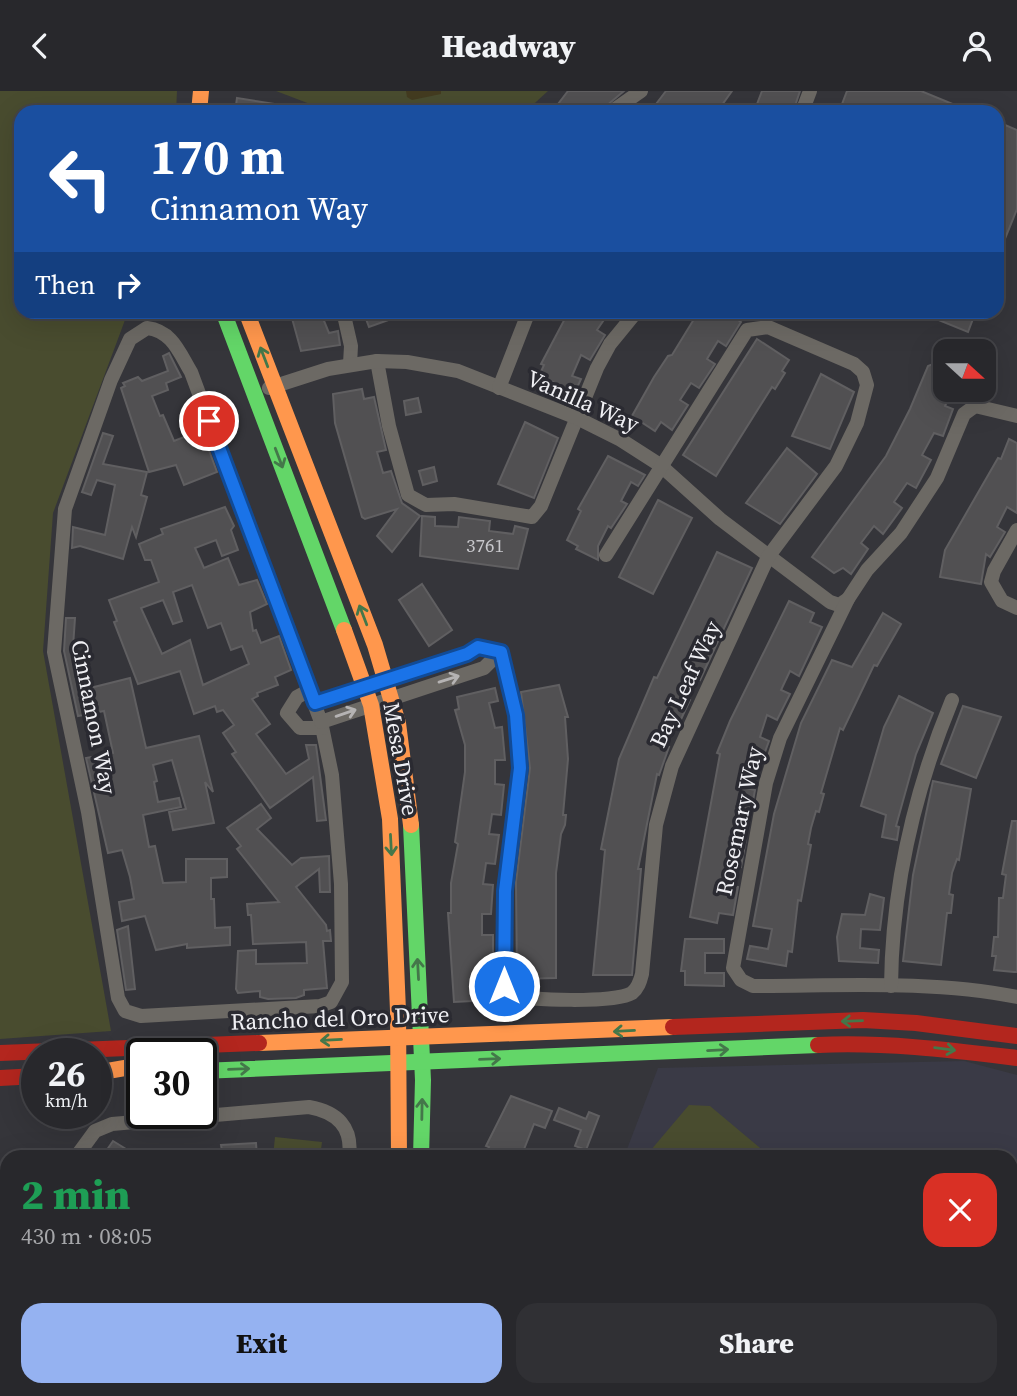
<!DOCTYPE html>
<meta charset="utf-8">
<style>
:root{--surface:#28282c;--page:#303034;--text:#f1f3f6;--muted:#a5a6a9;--line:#444448;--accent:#95b2f1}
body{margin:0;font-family:"Source Serif 4",serif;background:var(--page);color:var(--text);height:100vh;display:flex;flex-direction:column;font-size:26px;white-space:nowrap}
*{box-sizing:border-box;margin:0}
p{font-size:23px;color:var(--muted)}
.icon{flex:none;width:38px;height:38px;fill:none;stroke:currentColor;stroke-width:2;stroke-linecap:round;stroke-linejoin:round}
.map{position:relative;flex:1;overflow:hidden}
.sheet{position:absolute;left:0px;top:1059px;width:1018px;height:247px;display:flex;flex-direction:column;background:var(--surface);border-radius:21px 21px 0 0;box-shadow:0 7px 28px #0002,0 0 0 2px var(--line)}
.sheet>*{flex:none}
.banner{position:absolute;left:14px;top:14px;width:990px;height:214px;border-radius:21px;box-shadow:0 7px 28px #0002,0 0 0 2px var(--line);background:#1a4fa0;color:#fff;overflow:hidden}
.needle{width:46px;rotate:111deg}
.controls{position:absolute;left:933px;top:248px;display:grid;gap:14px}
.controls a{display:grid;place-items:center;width:63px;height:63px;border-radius:14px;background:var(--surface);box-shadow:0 7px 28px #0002,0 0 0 2px var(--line);font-size:35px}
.speed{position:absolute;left:21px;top:947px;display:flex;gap:14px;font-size:35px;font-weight:700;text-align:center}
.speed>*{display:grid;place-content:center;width:91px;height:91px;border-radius:50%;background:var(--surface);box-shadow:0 7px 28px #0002,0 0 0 2px var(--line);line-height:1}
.speed small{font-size:18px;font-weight:400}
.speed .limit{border:4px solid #111;border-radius:10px;background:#fff;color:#111}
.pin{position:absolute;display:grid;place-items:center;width:60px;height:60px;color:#fff;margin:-30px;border:4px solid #fff;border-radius:50%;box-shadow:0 2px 7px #0007}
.me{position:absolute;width:77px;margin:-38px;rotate:0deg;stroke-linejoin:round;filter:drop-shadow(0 0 5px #0008)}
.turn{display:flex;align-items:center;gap:24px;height:147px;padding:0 21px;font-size:32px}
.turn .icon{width:91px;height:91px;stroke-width:2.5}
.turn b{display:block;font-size:49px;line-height:60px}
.then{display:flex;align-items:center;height:66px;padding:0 21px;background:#0003;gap:14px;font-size:26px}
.round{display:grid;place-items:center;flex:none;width:74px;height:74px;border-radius:21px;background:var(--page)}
.head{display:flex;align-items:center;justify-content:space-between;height:119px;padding:0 21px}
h1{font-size:42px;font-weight:800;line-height:52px;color:#1e9e55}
.button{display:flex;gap:14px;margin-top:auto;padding:14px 21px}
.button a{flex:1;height:80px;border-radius:21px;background:var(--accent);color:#111;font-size:28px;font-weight:800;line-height:80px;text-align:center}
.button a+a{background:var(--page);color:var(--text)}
header{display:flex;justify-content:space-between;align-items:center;height:91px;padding:0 21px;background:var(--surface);font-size:32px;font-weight:800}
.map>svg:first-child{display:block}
.built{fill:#3a3a46}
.green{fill:#494c2f}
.sand{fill:#433b20}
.building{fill:#515052;stroke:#605f61;stroke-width:2;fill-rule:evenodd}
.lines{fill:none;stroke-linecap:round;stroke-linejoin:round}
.street{stroke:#6c6964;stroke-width:14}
.fast{stroke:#63d668;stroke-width:16}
.slow{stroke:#ff974d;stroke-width:16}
.jam{stroke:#b3261e;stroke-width:16}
.oneway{stroke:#44774a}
.oneway2{stroke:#b5b3b3}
.route-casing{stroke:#114b97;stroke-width:18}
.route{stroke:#1a73e8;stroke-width:12}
.labels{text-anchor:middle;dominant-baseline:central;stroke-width:7;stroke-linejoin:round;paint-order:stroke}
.number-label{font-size:19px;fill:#c8c8cc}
.street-label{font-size:23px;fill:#f0f0f4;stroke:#2a2a31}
</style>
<header><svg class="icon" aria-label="back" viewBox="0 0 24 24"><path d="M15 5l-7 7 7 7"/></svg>Headway<svg class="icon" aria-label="person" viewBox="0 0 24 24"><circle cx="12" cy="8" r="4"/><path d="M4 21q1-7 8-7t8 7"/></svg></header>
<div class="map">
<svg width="1017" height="1305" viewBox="0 0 1017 1305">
<rect width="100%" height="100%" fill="#35353a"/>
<polygon class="built" points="964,970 1017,984 1017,1305 579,1305 581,1298 1012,1298 1012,1066 624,1066 658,977"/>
<g class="green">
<polygon points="0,0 177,0 176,21 21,21 21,220 128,221 53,422 43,560 111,940 0,948"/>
<polygon points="276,0 548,0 525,21 331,21"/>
<polygon points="689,1014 710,1015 771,1066 645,1066"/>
<polygon points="275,1046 322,1051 320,1066 273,1066"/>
</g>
<polygon class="sand" points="406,0 441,0 441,3 412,9 407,6"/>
<g class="building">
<polygon points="568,0 624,0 599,21 552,21"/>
<polygon points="666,0 732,0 717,21 650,21"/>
<polygon points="762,0 800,0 793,21 754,21"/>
<polygon points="847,0 921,0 972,21 922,21 911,17 910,21 839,21"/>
<polygon points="237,7 294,16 293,21 235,21"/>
<polygon points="998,31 1017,39 1017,118 998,165"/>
<polygon points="290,220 320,220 329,242 338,240 340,254 301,260"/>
<polygon points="363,220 408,220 408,222 369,236"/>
<polygon points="569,220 610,220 597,239 605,244 590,269 581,264 572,285 581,288 575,301 539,285 544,274 541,273"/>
<polygon points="699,220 736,220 733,226 741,231 726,255 718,250 707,268 715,273 699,297 691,292 680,309 688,314 672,339 661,331 655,340 632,325 654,286 668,265 672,264"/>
<polygon points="939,220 976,220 968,241 936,228"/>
<polygon points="757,248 789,269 782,280 785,282 775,298 772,296 716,385 683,364"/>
<polygon points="169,262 181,286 166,292 168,299 152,305 160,325 163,324 174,350 192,343 187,331 197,327 217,381 184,394 176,374 149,381 121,297 125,295 123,292 138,286 142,290 168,280 163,265"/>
<polygon points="933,273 945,279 945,299 952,299 945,315 953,318 943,345 934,342 922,364 931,369 916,397 907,392 894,411 902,417 883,443 874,435 861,452 868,458 851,483 843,477 834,482 812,466 886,365 910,318 928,275"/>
<polygon points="821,283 854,301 830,358 792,345"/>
<polygon points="362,298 364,308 374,306 386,359 377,361 383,382 391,380 402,412 420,425 392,461 377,445 397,418 365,428 362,426 335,332 333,303"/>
<polygon points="418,307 421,321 406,324 404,310"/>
<polygon points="525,331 558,347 534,407 498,393"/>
<polygon points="103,342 113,345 103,373 147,381 141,404 147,406 136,446 132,436 123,468 80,455 72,457 73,436 105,444 115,394 97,389 91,404 82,401"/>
<polygon points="1009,348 1017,352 1017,422 1007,416 997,436 1005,441 990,466 986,463 981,493 940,486 945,459 998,367 1001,368"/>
<polygon points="787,357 817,383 780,433 746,412"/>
<polygon points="608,365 645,384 638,395 631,391 621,410 627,413 611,437 608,435 598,455 598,469 576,458 578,455 567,449 581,420 578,418"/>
<polygon points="434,376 437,390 423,394 419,380"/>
<polygon points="658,409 692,427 653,503 619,486"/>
<path d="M225,416L234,435L231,439L238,459L222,465L216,449L195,457L204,477L228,467L239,494L257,489L267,513L250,521L253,540L256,539L261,552L279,545L291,579L275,586L278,594L257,602L258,605L252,608L270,633L256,643L286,683L309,668L306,654H316L326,729L317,730L313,686L270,717L232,663L236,661L223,642L234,634L223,619L217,621L215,615L194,623L180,580L138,593L114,531L117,530L109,509L159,491L151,469H145L139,453L163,443L161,438ZM192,494L208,537L221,532L231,559L242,555L249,573L203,594L190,549L162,563L141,517L163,509L173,533L182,530L173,501Z"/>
<polygon points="422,425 435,426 435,435 458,436 459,426 490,430 489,440 513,443 515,435 528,438 518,478 420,465"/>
<polygon points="717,461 752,477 700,589 691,584 682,605 690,609 677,637 668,633 660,653 669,656 659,684 657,683 638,778 641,778 632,884 593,884 605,759 601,758 619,668 654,586 657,587"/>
<polygon points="422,493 452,539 429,555 399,509"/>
<polygon points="789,510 814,522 810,531 822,536 799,585 790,580 781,599 790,603 777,629 767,624 760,646 769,650 759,677 750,674 746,697 755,699 750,727 741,725 737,746 746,748 741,776 731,774 728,794 738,796 733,824 719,822 717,832 690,826 720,663 717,662 730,630"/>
<polygon points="883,522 901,533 877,575 874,574 843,639 840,637 821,702 824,703 819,721 816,720 811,737 808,753 811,754 801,810 798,809 792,861 788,860 786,875 747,868 750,855 768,858 772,838 753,835 774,723 801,632 832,569 852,576"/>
<polygon points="66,527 75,527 73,556 82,599 130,587 146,657 199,645 213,701 205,691 214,732 173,739 169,721 186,718 172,669 153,674 157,690 154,691 158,711 179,707 181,716 143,724 149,756 155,755 163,792 186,791 186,768 227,768 227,786 211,787 211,808 214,808 215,837 230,836 230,854 187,857 187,853 156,859 145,825 122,830 119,811 134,808 130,786 122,759 108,762 86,667 113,662 104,620 78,625 64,560"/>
<polygon points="559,594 568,626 565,626 568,668 563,724 566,724 565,734 561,743 556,782 556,887 517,888 516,791 530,677 521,601"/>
<polygon points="495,597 498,610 489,612 495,637 502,636 505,669 495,669 495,693 504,694 501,724 492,723 489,743 499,744 495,773 486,772 483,793 493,794 491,823 482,823 482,844 493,844 493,909 454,911 448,822 451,822 451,792 458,753 455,751 465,681 465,654 455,619 459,618 457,606"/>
<polygon points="899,605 933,622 916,663 896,735 899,736 897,749 882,746 886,724 861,715 884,636"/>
<polygon points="963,615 1001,626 976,687 941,673"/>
<polygon points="933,690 971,698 959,769 957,768 952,782 949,803 953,804 951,822 947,822 941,874 903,870 913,784"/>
<polygon points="261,713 271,727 257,738 292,774 301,767 329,765 330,801 320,801 319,778 296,796 326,834 327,840 330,839 331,850 323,850 327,897 304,899 304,904 296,907 268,908 260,906 260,900 238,902 236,898 238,860 256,859 256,873 307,872 306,851 253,853 251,824 248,824 247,813 279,811 237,758 241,755 227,737"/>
<polygon points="1012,730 1017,730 1017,881 1014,881 994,879 996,865 992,865 994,846 998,846 999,807 1003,807 1006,784 1002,783"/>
<polygon points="870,803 884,807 880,839 861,838 860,857 879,859 878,872 839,870 837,846 842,823 865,824"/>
<polygon points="128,835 135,898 126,899 117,839"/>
<polygon points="685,848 724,848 724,862 705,862 705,882 724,882 724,895 685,894 685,880 681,880"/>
<polygon points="511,1005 552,1020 545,1037 534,1033 521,1066 502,1063 501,1066 493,1066 486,1063 489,1056 486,1055"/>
<polygon points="559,1017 586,1028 589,1021 599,1025 586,1059 575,1055 581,1039 554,1029"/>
<polygon points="113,1050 139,1066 102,1066"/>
<polygon points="256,1052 257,1066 223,1066 221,1054"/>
</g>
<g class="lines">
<g class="street">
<polyline points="611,21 641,0"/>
<polyline points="802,21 810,0"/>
<polyline points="343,220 351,255 350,273"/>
<path d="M147,237C172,240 179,261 191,281L321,631L332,684L341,793L342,891L331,911L320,915L141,925L125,920L118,907L88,721L54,561L65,418L111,289L130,248Z"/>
<polyline points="377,270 389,335 408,404 426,414 454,413 532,426 541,415 597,277 610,253 637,220"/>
<polyline points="269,297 328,278 377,270 407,271 458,280 577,327 621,349 660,374 720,428 830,511 839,514 848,508"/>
<polyline points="499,297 529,220"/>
<path d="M1017,325L975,315L964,323L937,387L901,442L867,479L848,508L780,647L766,692L733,877L741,889L753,895C841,895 931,889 1017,906"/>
<polyline points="1017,439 994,480 991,491 1002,510 1017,517"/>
<path d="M501,560L516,624L520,677L505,800L504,895L508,903C527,910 616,912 632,902C638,897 640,891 642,883L656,734L672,675L768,466L836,375L857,332L867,294L863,281L854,273L768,236L747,239L606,464"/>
<polyline points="310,599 297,606 287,622 300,637 322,637"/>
<polyline points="315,613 467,563 478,556 501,560"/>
<polyline points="321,631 484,577 501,560"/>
<path d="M891,895C892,795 914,701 952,609"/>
<path d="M76,1066L95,1040L112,1033L309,1016C337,1021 353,1036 349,1066"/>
<polyline points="0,1192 7,1180"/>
<polyline points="292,1305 295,1298"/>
</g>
<g class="fast">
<polyline points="223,220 344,539"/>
<polyline points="411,734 423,989 421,1066"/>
<polyline points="201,980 818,954"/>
<polyline points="345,1305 348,1298"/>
</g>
<g class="slow">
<polyline points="199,21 201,0"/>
<polyline points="246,220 375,554 398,632 411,734"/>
<polyline points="344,539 371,614 390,728 398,920 399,1066"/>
<polyline points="259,952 673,936"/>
<polyline points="96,982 142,974"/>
</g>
<g class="jam">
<polyline points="673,936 863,929 916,932 1017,945"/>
<path d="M818,954C886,951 950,959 1017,967"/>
<polyline points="0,962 259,952"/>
<polyline points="0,987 37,985"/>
<polyline points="370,1305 372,1298"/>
</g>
</g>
<defs><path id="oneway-shaft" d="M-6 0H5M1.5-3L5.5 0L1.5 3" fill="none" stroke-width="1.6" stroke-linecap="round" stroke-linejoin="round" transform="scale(1.75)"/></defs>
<g class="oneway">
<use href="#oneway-shaft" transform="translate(264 266) rotate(-111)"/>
<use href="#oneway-shaft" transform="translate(279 367) rotate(69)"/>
<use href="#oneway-shaft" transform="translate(363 524) rotate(-111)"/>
<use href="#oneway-shaft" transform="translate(391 754) rotate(87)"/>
<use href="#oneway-shaft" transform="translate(418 878) rotate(-93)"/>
<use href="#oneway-shaft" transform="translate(852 930) rotate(178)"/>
<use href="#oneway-shaft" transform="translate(624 940) rotate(177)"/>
<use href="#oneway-shaft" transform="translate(331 949) rotate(177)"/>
<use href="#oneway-shaft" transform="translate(945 958) rotate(7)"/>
<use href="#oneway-shaft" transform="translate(718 959) rotate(-3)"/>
<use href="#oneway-shaft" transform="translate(490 968) rotate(-2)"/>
<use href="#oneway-shaft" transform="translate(239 978) rotate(-2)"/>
<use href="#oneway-shaft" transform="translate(422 1018) rotate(-89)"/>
</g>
<g class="oneway2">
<use href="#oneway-shaft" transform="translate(449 588) rotate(-17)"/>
<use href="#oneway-shaft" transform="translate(346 622) rotate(-19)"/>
</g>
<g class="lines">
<g class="route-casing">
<polyline id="route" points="209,330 315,612 467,563 478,556 501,561 516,624 520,677 505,800 504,895"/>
</g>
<use href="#route" class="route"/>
</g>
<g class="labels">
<g class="number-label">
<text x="485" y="454">3761</text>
</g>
<g class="street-label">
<text transform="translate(583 310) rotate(24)">Vanilla Way</text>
<text transform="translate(685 593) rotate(-65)">Bay Leaf Way</text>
<text transform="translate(94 626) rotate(79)">Cinnamon Way</text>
<text transform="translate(401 668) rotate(80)">Mesa Drive</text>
<text transform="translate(739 730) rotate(-78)">Rosemary Way</text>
<text transform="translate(340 927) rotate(-2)">Rancho del Oro Drive</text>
</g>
</g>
</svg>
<div class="controls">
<a><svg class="needle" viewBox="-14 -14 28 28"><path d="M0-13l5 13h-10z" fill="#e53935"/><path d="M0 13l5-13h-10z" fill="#a5a6a9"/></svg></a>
</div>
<div class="speed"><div>26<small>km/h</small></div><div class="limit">30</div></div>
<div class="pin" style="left:209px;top:330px;background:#d93025"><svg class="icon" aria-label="arrive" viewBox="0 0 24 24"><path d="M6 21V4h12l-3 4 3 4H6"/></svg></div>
<svg class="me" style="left:504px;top:895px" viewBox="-20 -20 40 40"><circle r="17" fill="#1a73e8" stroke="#fff" stroke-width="3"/><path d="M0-11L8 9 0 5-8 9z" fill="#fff"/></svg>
<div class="banner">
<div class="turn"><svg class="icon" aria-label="left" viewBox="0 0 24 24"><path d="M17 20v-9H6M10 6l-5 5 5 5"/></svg><div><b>170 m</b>Cinnamon Way</div></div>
<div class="then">Then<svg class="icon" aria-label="right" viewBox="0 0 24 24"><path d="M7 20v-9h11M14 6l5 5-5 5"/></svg></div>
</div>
<section class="sheet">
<div class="head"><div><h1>2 min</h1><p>430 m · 08:05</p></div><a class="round" style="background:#d93025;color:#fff"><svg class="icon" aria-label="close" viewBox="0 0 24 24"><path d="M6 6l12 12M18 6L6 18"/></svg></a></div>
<div class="button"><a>Exit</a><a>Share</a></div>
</section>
</div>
